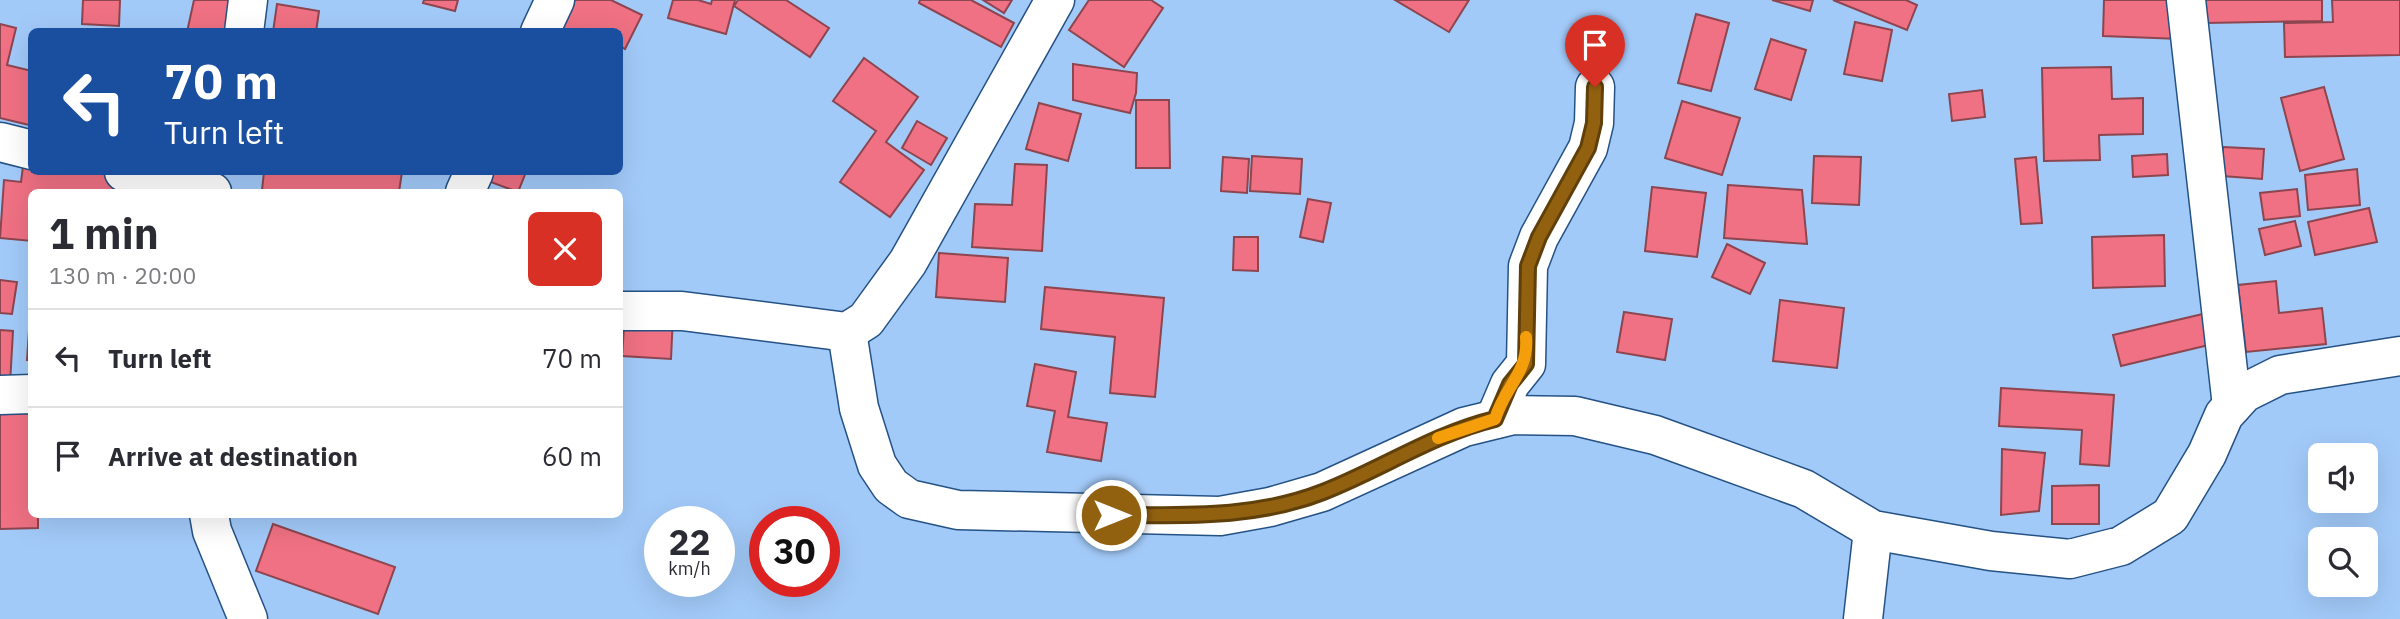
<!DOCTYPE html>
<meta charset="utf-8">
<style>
:root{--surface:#fff;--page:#f2f2f3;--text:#2b2b33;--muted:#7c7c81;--line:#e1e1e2}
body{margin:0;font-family:"IBM Plex Sans",sans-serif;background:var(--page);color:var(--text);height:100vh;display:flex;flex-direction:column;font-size:26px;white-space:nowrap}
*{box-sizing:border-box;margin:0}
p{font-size:23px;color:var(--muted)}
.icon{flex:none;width:38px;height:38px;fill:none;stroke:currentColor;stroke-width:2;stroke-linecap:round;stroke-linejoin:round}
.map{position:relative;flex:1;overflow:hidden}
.sheet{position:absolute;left:28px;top:189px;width:595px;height:329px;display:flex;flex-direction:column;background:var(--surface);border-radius:10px;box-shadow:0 7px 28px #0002}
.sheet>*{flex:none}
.guide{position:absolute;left:28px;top:28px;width:595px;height:147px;border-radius:10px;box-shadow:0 7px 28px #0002;background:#1a4fa0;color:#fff;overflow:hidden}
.buttons{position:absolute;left:2308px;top:443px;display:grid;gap:14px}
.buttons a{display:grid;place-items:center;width:70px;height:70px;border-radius:10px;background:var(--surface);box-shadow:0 7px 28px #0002;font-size:35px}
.speed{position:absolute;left:644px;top:506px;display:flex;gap:14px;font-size:35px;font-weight:700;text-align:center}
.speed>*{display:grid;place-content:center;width:91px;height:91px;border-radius:50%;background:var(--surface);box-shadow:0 7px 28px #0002;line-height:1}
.speed small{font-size:18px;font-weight:400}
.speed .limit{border:10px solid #d22;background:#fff;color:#111}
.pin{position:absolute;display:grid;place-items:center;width:60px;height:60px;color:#fff;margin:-72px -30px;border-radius:50% 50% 50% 0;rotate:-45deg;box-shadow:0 0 7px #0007}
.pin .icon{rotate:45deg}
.me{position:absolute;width:77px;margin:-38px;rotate:90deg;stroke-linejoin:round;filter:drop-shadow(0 0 5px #0008)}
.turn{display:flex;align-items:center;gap:24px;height:147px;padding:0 21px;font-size:32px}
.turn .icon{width:91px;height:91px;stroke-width:2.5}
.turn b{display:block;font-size:49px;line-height:60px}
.round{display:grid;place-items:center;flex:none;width:74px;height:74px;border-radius:10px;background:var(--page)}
.headline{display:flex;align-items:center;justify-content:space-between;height:119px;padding:0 21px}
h1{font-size:42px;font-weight:800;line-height:52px}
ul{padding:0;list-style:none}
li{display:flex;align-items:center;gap:21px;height:98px;padding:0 21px;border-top:2px solid var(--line)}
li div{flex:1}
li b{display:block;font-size:26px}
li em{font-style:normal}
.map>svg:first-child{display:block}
.building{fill:#ef7183;stroke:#8d454f;stroke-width:2}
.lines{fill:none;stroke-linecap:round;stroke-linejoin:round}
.minor-casing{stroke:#245285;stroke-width:41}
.minor{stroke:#fff;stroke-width:38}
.route-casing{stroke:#5f3f0a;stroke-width:18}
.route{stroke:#926110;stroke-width:12}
.slow{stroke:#f59e0b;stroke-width:12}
</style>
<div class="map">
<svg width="2400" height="619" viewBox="0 0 2400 619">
<rect width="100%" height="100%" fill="#a2caf9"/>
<g class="building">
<polygon points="83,0 120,0 119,26 82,24"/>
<polygon points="194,0 255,0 249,32 187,32"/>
<polygon points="424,0 458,0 455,11 423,3"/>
<polygon points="568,0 611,0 642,15 625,49 620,46 620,32 552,32"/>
<polygon points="673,0 698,0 711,4 712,0 735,0 726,34 668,18"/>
<polygon points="738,0 786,0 829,28 810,57 734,6"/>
<polygon points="920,0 971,0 1014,23 1001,47 919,3"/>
<polygon points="983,0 1012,0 1004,13"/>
<polygon points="1089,0 1151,0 1163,8 1124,67 1069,30"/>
<polygon points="1395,0 1469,0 1449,32"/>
<polygon points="1772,0 1813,0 1810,11"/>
<polygon points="1833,0 1906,0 1917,5 1907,30"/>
<polygon points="2104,0 2182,0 2180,39 2103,36"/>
<polygon points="2205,0 2322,0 2322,21 2206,23"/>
<polygon points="2332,0 2400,0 2400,55 2285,57 2284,23 2333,22"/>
<polygon points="277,4 319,11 316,32 273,32"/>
<polygon points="1696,14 1729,23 1711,91 1678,83"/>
<polygon points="1855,22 1892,30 1882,81 1844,74"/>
<polygon points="0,24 16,28 7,65 32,71 29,125 0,118"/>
<polygon points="1771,39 1806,50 1791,100 1755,89"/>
<polygon points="864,58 918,97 886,142 924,170 890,217 840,182 876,131 833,101"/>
<polygon points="1073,64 1137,73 1136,93 1130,113 1073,100"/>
<polygon points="2111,67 2112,99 2143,98 2143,134 2099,135 2100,160 2044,161 2042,68"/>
<polygon points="2324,87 2344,159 2300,171 2281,98"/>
<polygon points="1982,90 1985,117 1952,121 1949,94"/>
<polygon points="1136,100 1169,100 1170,168 1136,168"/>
<polygon points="1682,101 1740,118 1722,175 1665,158"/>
<polygon points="1039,103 1081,114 1068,161 1026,149"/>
<polygon points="917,121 947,138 931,165 902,148"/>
<polygon points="26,143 32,144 32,172 128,172 126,192 32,192 32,241 0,238 4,180 21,182"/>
<polygon points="2223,147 2264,149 2262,179 2222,176"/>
<polygon points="2167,154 2168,175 2133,177 2132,156"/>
<polygon points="1252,156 1302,159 1300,194 1250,191"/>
<polygon points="1814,156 1861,157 1859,205 1812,203"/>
<polygon points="1223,157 1249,159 1247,193 1221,191"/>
<polygon points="2036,157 2042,223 2021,224 2015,159"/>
<polygon points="1015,164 1047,165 1042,251 972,247 975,204 1012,205"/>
<polygon points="2357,169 2360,205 2308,210 2305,175"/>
<polygon points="264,172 402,172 399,192 262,190"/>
<polygon points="491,172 526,172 518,192 488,181"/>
<polygon points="1728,185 1802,190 1807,244 1724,238"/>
<polygon points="1652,187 1706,193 1697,257 1645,251"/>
<polygon points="2297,189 2300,216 2264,220 2260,193"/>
<polygon points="1308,199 1331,203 1323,242 1300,237"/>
<polygon points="2369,208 2377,242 2315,255 2308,222"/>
<polygon points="2295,221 2301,246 2265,255 2259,229"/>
<polygon points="2164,235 2165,286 2093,288 2092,237"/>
<polygon points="1234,237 1258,237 1258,271 1233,270"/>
<polygon points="1727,244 1765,263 1750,294 1712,277"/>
<polygon points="939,253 1008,258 1005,302 936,297"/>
<polygon points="0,280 17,282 12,314 0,313"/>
<polygon points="2276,281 2279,313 2322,308 2326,344 2246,352 2238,285"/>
<polygon points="1045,287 1164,298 1155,397 1110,393 1115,337 1041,329"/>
<polygon points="1780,300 1844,308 1837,368 1773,361"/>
<polygon points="31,301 32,301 32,360 27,360"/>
<polygon points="1624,312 1672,319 1665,360 1617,352"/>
<polygon points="625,313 673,315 671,359 622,356"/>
<polygon points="2207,313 2213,344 2121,366 2113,335"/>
<polygon points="0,330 13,331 10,384 0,383"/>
<polygon points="1035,364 1076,372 1068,417 1107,423 1101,461 1047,452 1055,411 1027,406"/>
<polygon points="2001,388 2114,395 2109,466 2080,464 2082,430 1999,426"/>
<polygon points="32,413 32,514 38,514 38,528 0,529 0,414"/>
<polygon points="2002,449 2045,453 2039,511 2001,515"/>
<polygon points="2099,485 2099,524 2052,524 2052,486"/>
<polygon points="273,524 395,567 378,614 256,571"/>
</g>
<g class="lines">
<g class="minor-casing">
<g id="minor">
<polyline points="2186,0 2232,406"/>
<polyline points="244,32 248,0"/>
<polyline points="540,32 555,0"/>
<polyline points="0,142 32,150"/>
<polyline points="124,172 212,192"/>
<polyline points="465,192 474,172"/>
<polyline points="620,311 682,311 847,332 866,320 908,262 1055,0"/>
<polyline points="847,332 859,408 877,465 891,486 909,499 958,510 1220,516 1270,507 1322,492 1464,427 1513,415 1575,416 1655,435 1804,489 1873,530 1991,551 2070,559 2121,546 2170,516 2207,454 2224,415 2244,393 2280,375 2400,356"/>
<polyline points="0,395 32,394"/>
<polyline points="1495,419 1510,384 1526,364 1528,266 1539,237 1588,148 1594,123 1595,87"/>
<polyline points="209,514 212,531 248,619"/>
<polyline points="1863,619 1873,530"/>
</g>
</g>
<use href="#minor" class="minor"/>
</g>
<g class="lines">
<g class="route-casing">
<path id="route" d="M1111,515C1183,515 1254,519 1323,492C1382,469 1433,434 1495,419L1510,384L1526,364L1528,266L1539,237L1588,148L1594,123L1595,87"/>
</g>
<use href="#route" class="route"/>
<path class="slow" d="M1438,438L1495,419C1505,386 1529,372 1526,337"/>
</g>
</svg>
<div class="buttons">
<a><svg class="icon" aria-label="sound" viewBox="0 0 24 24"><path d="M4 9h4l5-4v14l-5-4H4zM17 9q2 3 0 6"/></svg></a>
<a><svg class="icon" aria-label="search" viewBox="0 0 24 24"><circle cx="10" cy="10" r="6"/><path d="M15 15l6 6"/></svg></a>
</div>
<div class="speed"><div>22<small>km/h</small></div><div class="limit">30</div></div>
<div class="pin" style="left:1595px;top:87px;background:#d93025"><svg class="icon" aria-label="arrive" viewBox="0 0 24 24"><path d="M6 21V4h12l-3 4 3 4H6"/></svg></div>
<svg class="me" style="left:1111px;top:515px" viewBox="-20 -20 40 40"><circle r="17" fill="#926110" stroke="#fff" stroke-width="3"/><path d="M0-11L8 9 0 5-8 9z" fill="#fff"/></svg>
<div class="guide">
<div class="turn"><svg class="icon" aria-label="left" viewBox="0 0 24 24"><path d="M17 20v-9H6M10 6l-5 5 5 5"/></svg><div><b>70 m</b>Turn left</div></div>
</div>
<section class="sheet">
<div class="headline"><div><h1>1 min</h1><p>130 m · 20:00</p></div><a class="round" style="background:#d93025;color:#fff"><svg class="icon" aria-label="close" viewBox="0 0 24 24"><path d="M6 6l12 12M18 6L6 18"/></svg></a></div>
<ul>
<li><svg class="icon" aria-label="left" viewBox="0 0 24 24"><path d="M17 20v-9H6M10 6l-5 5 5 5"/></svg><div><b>Turn left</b></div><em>70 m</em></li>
<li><svg class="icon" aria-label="arrive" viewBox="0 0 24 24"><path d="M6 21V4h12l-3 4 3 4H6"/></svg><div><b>Arrive at destination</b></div><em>60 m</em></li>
</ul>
</section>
</div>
